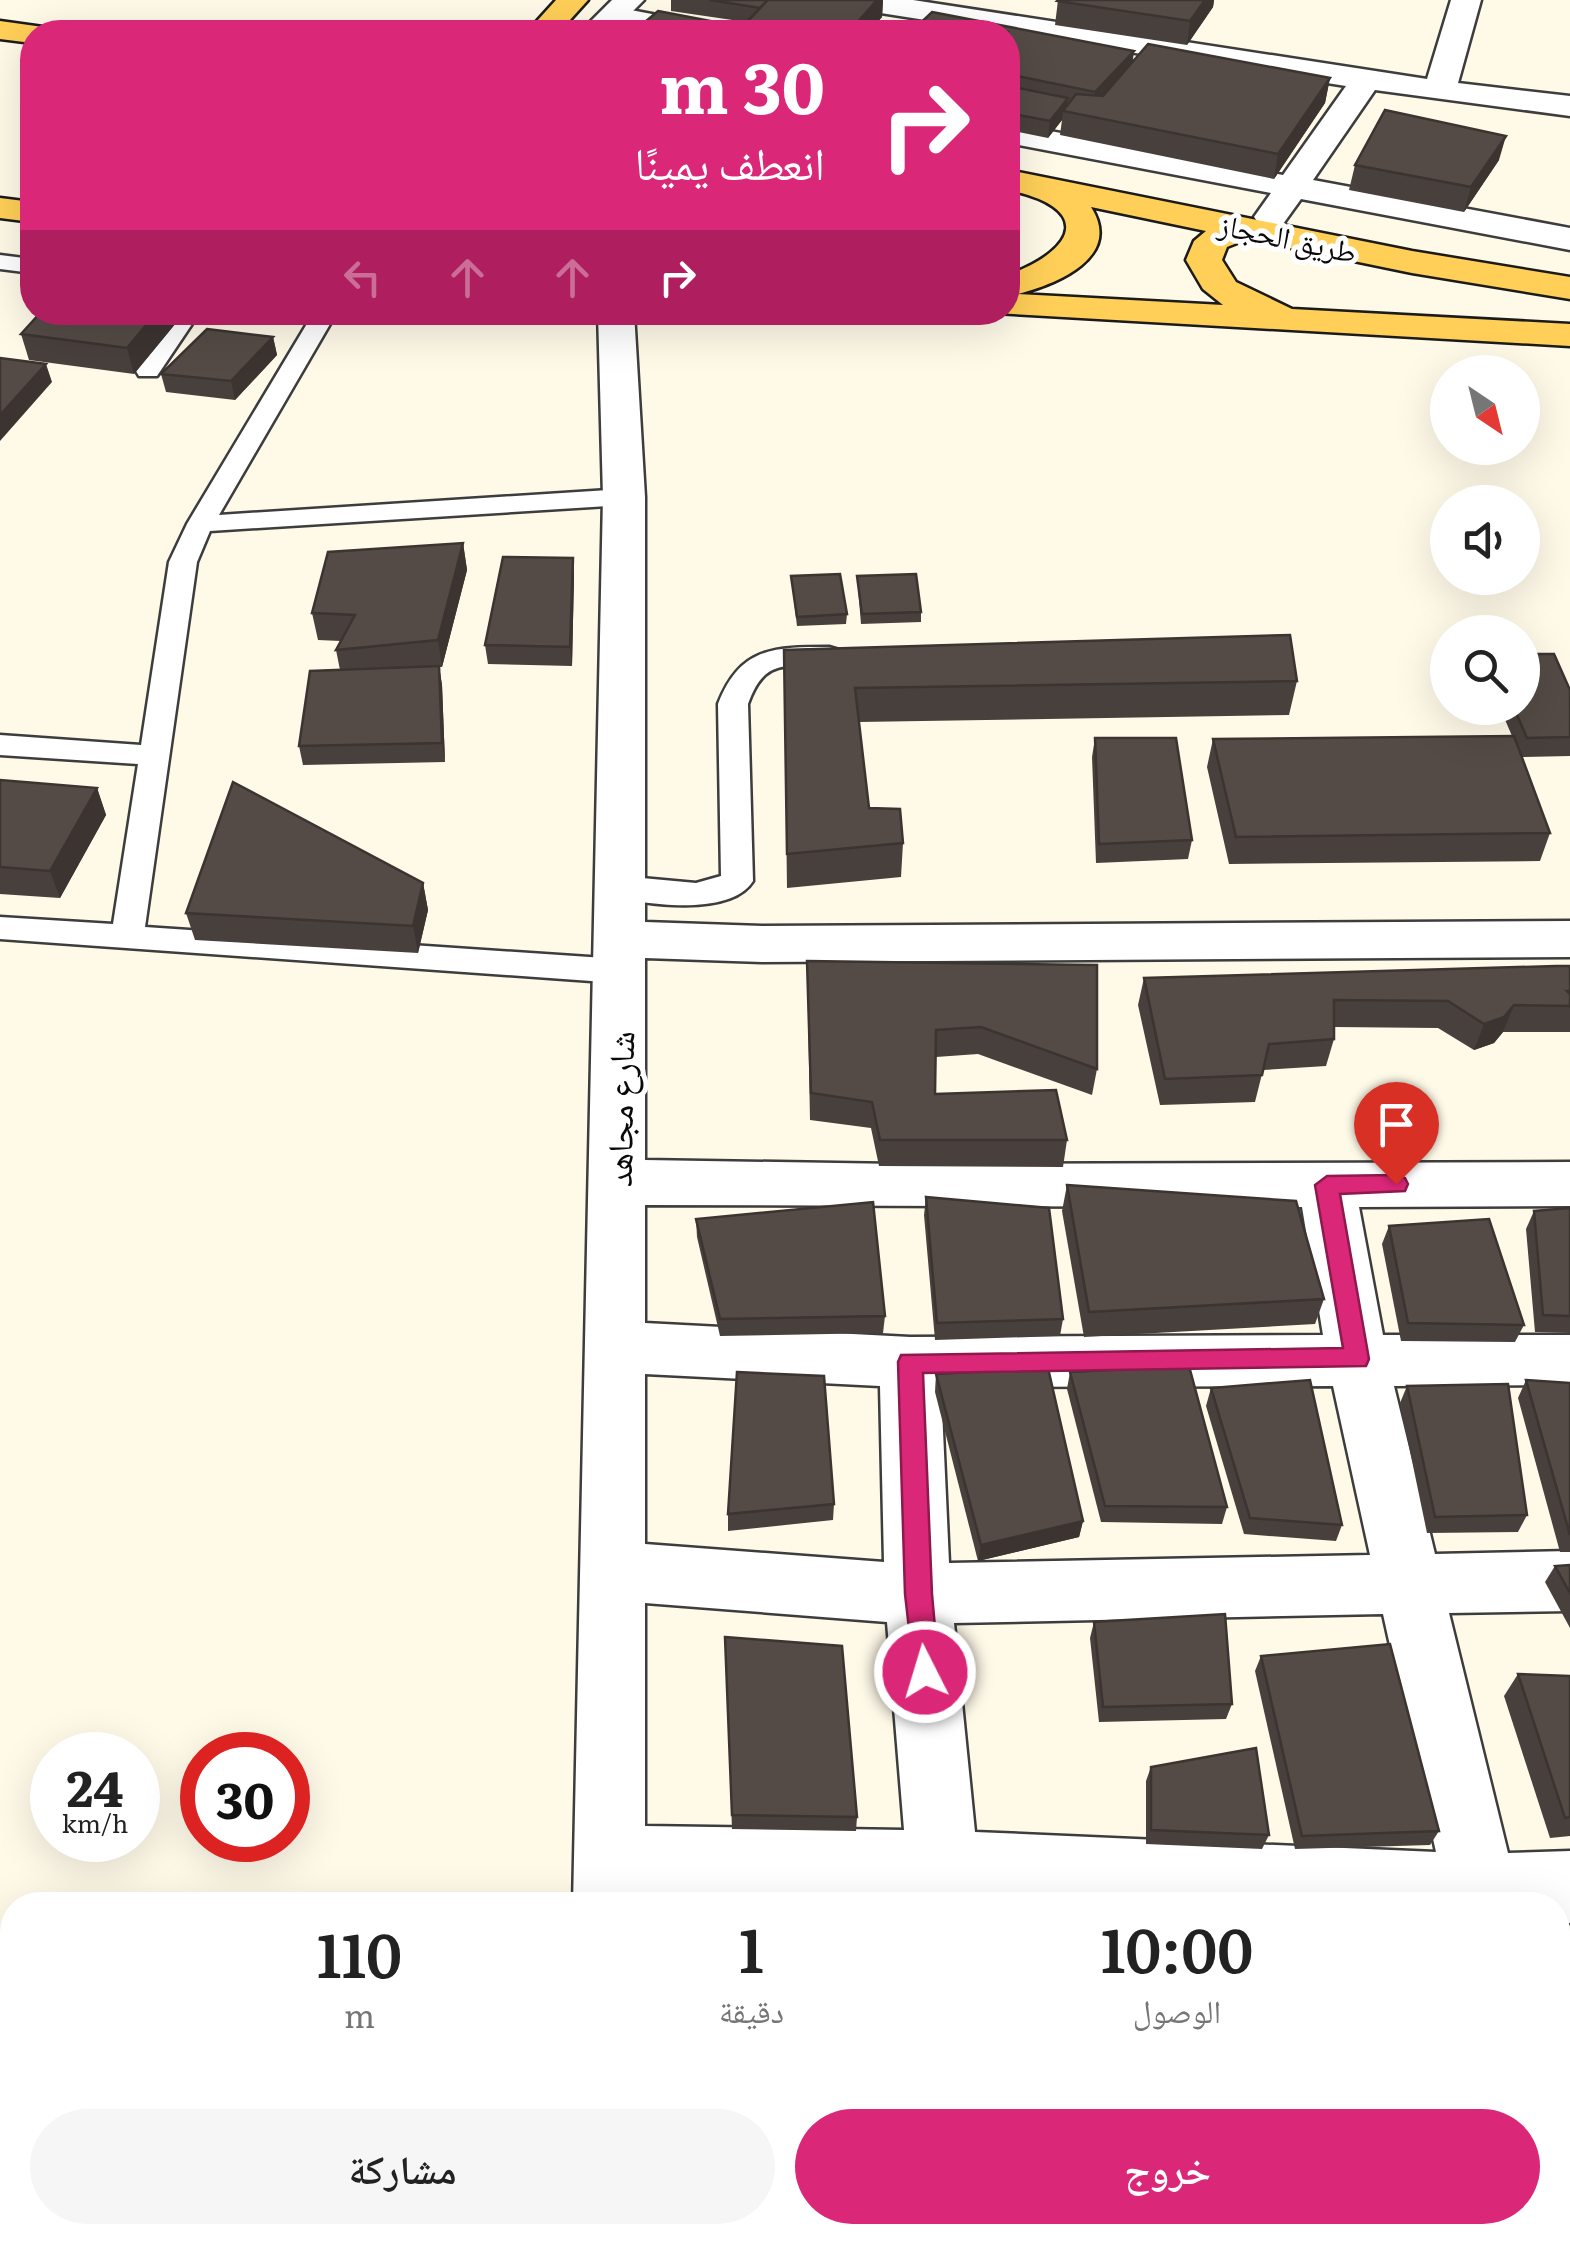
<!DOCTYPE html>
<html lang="ar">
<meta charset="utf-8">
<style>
:root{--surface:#fff;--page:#f6f6f6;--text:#222;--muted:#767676;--accent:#db2777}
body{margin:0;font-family:Literata,"Noto Naskh Arabic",serif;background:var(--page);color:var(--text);direction:rtl;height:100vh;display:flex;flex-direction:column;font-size:38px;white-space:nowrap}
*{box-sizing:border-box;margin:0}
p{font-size:32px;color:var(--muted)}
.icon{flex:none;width:55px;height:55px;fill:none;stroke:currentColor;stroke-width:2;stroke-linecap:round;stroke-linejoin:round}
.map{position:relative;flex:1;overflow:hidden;direction:ltr}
.details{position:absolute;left:0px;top:1892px;width:1570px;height:352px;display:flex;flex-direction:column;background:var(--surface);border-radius:40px 40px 0 0;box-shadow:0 10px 40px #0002;direction:rtl}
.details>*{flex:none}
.top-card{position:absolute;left:20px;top:20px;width:1000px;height:305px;border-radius:40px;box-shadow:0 10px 40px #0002;direction:rtl;background:#db2777;color:#fff;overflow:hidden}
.needle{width:65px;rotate:145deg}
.tools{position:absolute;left:1430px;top:355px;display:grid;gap:20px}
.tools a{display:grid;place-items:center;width:110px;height:110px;border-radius:50%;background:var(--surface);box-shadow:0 10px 40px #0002;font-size:50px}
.speed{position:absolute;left:30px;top:1732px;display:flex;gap:20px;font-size:50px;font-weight:700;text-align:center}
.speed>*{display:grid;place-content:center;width:130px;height:130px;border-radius:50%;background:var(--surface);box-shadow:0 10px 40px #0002;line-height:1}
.speed small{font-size:25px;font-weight:400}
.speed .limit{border:15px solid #d22;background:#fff;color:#111}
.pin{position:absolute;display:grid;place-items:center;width:85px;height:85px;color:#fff;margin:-102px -42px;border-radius:50% 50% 50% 0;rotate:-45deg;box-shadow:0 0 10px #0007}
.pin .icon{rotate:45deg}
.me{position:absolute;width:110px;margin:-55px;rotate:355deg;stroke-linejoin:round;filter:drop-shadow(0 0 8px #0008)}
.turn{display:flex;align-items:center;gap:35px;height:210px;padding:0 30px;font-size:45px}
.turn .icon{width:130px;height:130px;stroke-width:2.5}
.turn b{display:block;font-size:70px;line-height:85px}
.lanes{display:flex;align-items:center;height:95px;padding:0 30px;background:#0003;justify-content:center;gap:50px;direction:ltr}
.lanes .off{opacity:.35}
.eta{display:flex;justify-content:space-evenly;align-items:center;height:170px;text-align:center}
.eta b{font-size:60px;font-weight:600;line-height:70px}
.cta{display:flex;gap:20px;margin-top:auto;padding:20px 30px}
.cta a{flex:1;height:115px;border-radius:60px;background:var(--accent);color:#fff;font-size:40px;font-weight:600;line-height:115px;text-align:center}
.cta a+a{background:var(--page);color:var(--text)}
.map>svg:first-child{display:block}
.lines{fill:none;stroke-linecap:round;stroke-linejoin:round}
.lane-casing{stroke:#3d3d3d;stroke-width:5}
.street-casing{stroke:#3d3d3d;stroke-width:5}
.primary-casing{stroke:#1b1b1b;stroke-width:5}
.lane{fill:#fff;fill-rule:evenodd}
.street{fill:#fff;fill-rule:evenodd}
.primary{fill:#ffcf58;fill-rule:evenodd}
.wall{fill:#48403c}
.shaded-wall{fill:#3b3431}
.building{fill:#544b46;stroke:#3b3431;stroke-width:2.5}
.route{fill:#db2777;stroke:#8e194d;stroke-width:2.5}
.labels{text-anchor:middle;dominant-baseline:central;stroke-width:10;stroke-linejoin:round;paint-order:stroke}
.far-street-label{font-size:30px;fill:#0a0a0a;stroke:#fff}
.street-label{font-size:35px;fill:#0a0a0a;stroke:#fff}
</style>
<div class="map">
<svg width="1570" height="2243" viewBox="0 0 1570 2243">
<rect width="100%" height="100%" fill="#fff9e8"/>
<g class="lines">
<g class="lane-casing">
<g id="lane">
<polygon points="615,7 657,15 660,19 650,25 608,17 608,9"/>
<polygon points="0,255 32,259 32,273 0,269"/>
<polygon points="177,312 200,312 157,376 139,376 136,371"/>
<polygon points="314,312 337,312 219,515 624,489 637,497 624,505 210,531 197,562 145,927 619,959 631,963 635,971 631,979 619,983 0,939 0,917 113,924 138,764 0,755 0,735 141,745 169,562 187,524"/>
<path d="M829,647L839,650L843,656L839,662C796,673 767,649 748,704L753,881C731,917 643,905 609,895L604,887L609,879L620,876L696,883L721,876L718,704C740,647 774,647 829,647Z"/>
</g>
</g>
<g class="street-casing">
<g id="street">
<polygon points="612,0 644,0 612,32 580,32"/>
<polygon points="840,0 913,0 1427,79 1451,0 1481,0 1458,83 1570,96 1570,116 1375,90 1313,180 1570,228 1570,250 1301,199 1283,224 1271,227 1259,224 1254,217 1271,193 1008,143 1008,123 1283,175 1346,86 855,9 844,6"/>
<path d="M598,312H634L645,497V922L762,926L1570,921V957L762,962L645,958V1160L897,1164L1570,1162V1206L1359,1207L1383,1335H1570V1385L1394,1386L1435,1554L1570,1551V1611L1449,1613L1508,1853L1570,1851V1923H1558V1905H910L909,1901L645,1897V1905H573L603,497ZM645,1205L1302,1207L1323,1335L910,1337L645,1323ZM645,1374L880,1386L884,1562L645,1544ZM1333,1386L1370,1555L949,1563L941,1387ZM645,1603L887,1622L904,1830L645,1826ZM1383,1614L1436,1852L975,1832L954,1623Z"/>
<polygon points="0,2026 12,2028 12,2104 0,2102"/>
<rect x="565" y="2232" width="80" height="11"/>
<polygon points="939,2232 1019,2232 1020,2243 940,2243"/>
</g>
</g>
<g class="primary-casing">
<g id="primary">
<polygon points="556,0 588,0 559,32 527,32"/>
<polygon points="0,21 43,27 46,32 32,32 32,43 0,39"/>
<path d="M1008,170L1412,251L1570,277V299L1412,273L1247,239L1227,247L1222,260L1236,282L1292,309L1570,324V346L995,313L1008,312V275C1080,248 1091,207 1008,190ZM1091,207L1206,231L1194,241L1186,260L1203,289L1223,305L1018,294C1057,284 1123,257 1091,207Z"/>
<polygon points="0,198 32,202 32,222 0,218"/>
</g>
</g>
<use href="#lane" class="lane"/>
<use href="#street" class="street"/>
<use href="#primary" class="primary"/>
</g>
<g class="wall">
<polygon points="671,0 883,0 882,17 869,32 633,32 742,27 746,22 671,11"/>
<polygon points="1058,0 1214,0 1213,7 1187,45 1055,25"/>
<polygon points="1008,32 1134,51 1132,62 1330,78 1325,103 1274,179 1060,135 1062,120 1048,138 1008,130"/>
<polygon points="1499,160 1464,212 1349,190 1355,165"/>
<polygon points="41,312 185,312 134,374 29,360 21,334"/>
<polygon points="273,337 277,355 235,400 166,392 161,374"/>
<polygon points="463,543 467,570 442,667 439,667 442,685 445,762 303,765 299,746 340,670 336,650 341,641 318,640 312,613"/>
<polygon points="573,558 574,576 572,666 488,664 485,645"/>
<polygon points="791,576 847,614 846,624 797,626"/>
<polygon points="857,576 921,612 921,622 861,624"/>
<polygon points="784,650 1297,681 1289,715 859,722 869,808 903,843 901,877 787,888"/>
<polygon points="1570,690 1570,756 1522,757 1550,833 1540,861 1229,864 1207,767 1213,739 1512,736 1500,708 1522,708"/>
<polygon points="1095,738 1192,840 1188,859 1096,863 1092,757"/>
<polygon points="0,780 97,788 106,815 60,898 0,894"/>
<polygon points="423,883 428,910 418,953 195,940 186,913"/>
<polygon points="807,961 1097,1069 1092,1095 978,1054 936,1057 935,1094 1067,1140 1063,1167 879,1166 871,1128 810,1120"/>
<polygon points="1570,966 1570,1032 1503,1032 1494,1043 1474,1050 1438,1028 1334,1027 1334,1039 1326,1066 1263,1070 1255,1102 1160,1105 1138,1005 1144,978"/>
<polygon points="1067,1185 1324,1299 1315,1324 1084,1337 1062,1211"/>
<polygon points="926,1197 1063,1319 1060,1336 935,1340 924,1215"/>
<polygon points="1570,1208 1570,1333 1535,1332 1526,1229 1534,1211"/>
<polygon points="696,1219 885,1316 883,1333 720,1336 697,1237"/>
<polygon points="1389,1226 1524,1325 1515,1342 1401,1341 1382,1244"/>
<polygon points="1070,1372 1227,1507 1222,1524 1101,1522 1067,1389"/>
<polygon points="936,1374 1083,1521 1079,1537 978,1561 935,1392"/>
<polygon points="1526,1380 1570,1383 1570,1552 1560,1552 1518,1398"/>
<polygon points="1407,1386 1527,1515 1518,1532 1427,1533 1400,1403"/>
<polygon points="1211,1388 1342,1525 1336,1541 1244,1534 1206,1406"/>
<polygon points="834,1504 833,1520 728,1531 728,1514"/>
<polygon points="1570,1565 1570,1628 1545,1582 1555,1566"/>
<polygon points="1094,1622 1232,1704 1226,1719 1099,1722 1090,1638"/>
<polygon points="725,1637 857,1817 856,1831 732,1829"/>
<polygon points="1261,1656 1439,1831 1430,1845 1295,1849 1255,1671"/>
<polygon points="1518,1674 1570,1676 1570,1836 1550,1838 1504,1696"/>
<polygon points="1151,1767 1269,1835 1262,1849 1146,1844 1146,1781"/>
<polygon points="1215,2232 1288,2232 1289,2243 1216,2243"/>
<polygon points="1343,2232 1558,2232 1563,2243 1346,2243"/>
</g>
<g class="shaded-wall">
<polygon points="877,0 883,0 882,17 869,32 849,32"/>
<polygon points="1205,0 1214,0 1213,7 1187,45 1190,21"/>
<polygon points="1134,51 1131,76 1093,116 1095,92"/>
<polygon points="1330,78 1325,103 1274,179 1278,154"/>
<polygon points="1068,98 1066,111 1063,111 1062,120 1048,138 1050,121"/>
<polygon points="1506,136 1499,160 1464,212 1471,187"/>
<polygon points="157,312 185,312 134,374 127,348"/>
<polygon points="273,337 277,355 235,400 231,381"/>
<polygon points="46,364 52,382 0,441 0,415"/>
<polygon points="463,543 467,570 442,667 438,640"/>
<polygon points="573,558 574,576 572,666 570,647"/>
<polygon points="439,666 442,685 445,762 442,743"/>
<polygon points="97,788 106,815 60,898 50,871"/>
<polygon points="423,883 428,910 418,953 413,926"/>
<polygon points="1514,1005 1503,1032 1494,1043 1474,1050 1484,1024"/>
<polygon points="1083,1521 1079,1537 978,1561 981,1545"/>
</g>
<g class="building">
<polygon points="710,0 768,0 760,8"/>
<polygon points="768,0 877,0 849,32 737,32"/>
<polygon points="1058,0 1205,0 1190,21 1057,1"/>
<polygon points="658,11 742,27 737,32 633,32"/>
<polygon points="932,12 1134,51 1095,92 1008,74 1008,32 911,32"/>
<polygon points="1148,44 1330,78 1278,154 1063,111 1076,94 1103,96"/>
<polygon points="1008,86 1068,98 1050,121 1008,113"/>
<polygon points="1385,110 1506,136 1471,187 1355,165"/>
<polygon points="41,312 157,312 127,348 21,334"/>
<polygon points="207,329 273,337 231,381 161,374"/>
<polygon points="0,358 46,364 0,415"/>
<polygon points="463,543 438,640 336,650 355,615 312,613 328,552"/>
<polygon points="503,557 573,558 570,647 485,645"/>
<polygon points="840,574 847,614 797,617 791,576"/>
<polygon points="916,574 921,612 862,614 857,576"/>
<polygon points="1290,635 1297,681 855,688 869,808 900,809 903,843 787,854 784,650"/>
<polygon points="1522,654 1554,654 1570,690 1570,737 1527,738 1514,708 1522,708"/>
<polygon points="439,666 442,743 299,746 310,671"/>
<polygon points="1514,736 1550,833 1236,837 1213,739"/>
<polygon points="1095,738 1176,738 1192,840 1099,844"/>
<polygon points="0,780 97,788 50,871 0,867"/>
<polygon points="233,782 423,883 413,926 186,913"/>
<polygon points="807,961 1097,965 1097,1069 981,1027 936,1030 935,1094 1056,1090 1067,1140 880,1140 872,1102 811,1093"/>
<polygon points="1556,966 1570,966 1570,991 1567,991 1570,994 1570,1006 1514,1005 1504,1017 1484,1024 1448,1001 1334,1000 1334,1039 1269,1044 1262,1075 1165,1079 1144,978"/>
<polygon points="1067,1185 1296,1201 1324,1299 1089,1312"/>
<polygon points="926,1197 1049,1208 1063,1319 937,1323"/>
<polygon points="873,1202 885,1316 720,1319 696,1219"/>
<polygon points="1570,1208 1570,1316 1543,1315 1534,1211"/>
<polygon points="1489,1219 1524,1325 1408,1323 1389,1226"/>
<polygon points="1189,1366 1227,1507 1105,1506 1070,1372"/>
<polygon points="1048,1368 1083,1521 981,1545 936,1374"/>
<polygon points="737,1372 824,1376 834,1504 728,1514"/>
<polygon points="1310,1380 1342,1525 1250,1518 1211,1388"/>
<polygon points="1526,1380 1570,1383 1570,1535"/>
<polygon points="1508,1384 1527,1515 1435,1517 1407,1386"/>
<polygon points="1570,1565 1570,1593 1555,1566"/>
<polygon points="1225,1614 1232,1704 1103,1707 1094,1622"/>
<polygon points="725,1637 842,1646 857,1817 732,1815"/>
<polygon points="1390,1644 1439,1831 1302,1836 1261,1656"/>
<polygon points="1518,1674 1570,1676 1570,1817 1565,1818"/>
<polygon points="1256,1748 1269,1835 1151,1830 1151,1767"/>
<polygon points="1558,2226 1563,2243 1356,2243 1354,2232 1558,2232"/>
<polygon points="806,2232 963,2241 963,2243 807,2243"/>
<polygon points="1223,2232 1288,2232 1289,2243 1224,2243"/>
<polygon points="1014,2239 1087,2243 1015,2243"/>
</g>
<polygon class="route" points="1396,1175 1405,1178 1408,1184 1405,1191 1340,1194 1369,1359 1366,1366 923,1373 932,1594 939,1672 935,1681 925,1685 915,1681 905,1594 898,1362 901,1355 1343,1348 1315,1185 1327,1176"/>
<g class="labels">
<g class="far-street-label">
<text transform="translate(1288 236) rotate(12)">طريق الحجاز</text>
</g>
<g class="street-label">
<text transform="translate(618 1109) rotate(-89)">شارع مجاهد</text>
</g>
</g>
</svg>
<div class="tools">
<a><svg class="needle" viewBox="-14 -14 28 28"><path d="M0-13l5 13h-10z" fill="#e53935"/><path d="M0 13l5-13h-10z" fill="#767676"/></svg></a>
<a><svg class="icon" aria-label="sound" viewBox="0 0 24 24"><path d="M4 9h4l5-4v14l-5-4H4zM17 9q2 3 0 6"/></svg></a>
<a><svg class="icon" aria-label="search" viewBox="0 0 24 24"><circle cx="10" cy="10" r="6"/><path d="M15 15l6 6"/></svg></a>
</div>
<div class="speed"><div>24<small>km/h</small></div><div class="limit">30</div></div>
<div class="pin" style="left:1396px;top:1184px;background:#d93025"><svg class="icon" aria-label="arrive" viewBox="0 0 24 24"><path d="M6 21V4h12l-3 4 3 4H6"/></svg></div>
<svg class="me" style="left:925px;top:1672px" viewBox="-20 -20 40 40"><circle r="17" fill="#db2777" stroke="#fff" stroke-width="3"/><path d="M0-11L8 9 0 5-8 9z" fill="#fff"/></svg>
<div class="top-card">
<div class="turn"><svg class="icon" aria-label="right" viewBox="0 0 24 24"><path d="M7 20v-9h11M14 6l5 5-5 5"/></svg><div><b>30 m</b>انعطف يمينًا</div></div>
<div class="lanes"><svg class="icon off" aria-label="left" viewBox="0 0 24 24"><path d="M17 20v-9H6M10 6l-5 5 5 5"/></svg><svg class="icon off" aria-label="ahead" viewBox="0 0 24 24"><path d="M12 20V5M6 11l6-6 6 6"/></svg><svg class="icon off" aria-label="ahead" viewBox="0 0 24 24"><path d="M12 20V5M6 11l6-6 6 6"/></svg><svg class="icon" aria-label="right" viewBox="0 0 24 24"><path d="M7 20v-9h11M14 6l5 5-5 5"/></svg></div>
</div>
<section class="details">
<div class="eta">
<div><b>10:00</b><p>الوصول</p></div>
<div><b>1</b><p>دقيقة</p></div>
<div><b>110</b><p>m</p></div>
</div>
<div class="cta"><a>خروج</a><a>مشاركة</a></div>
</section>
</div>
